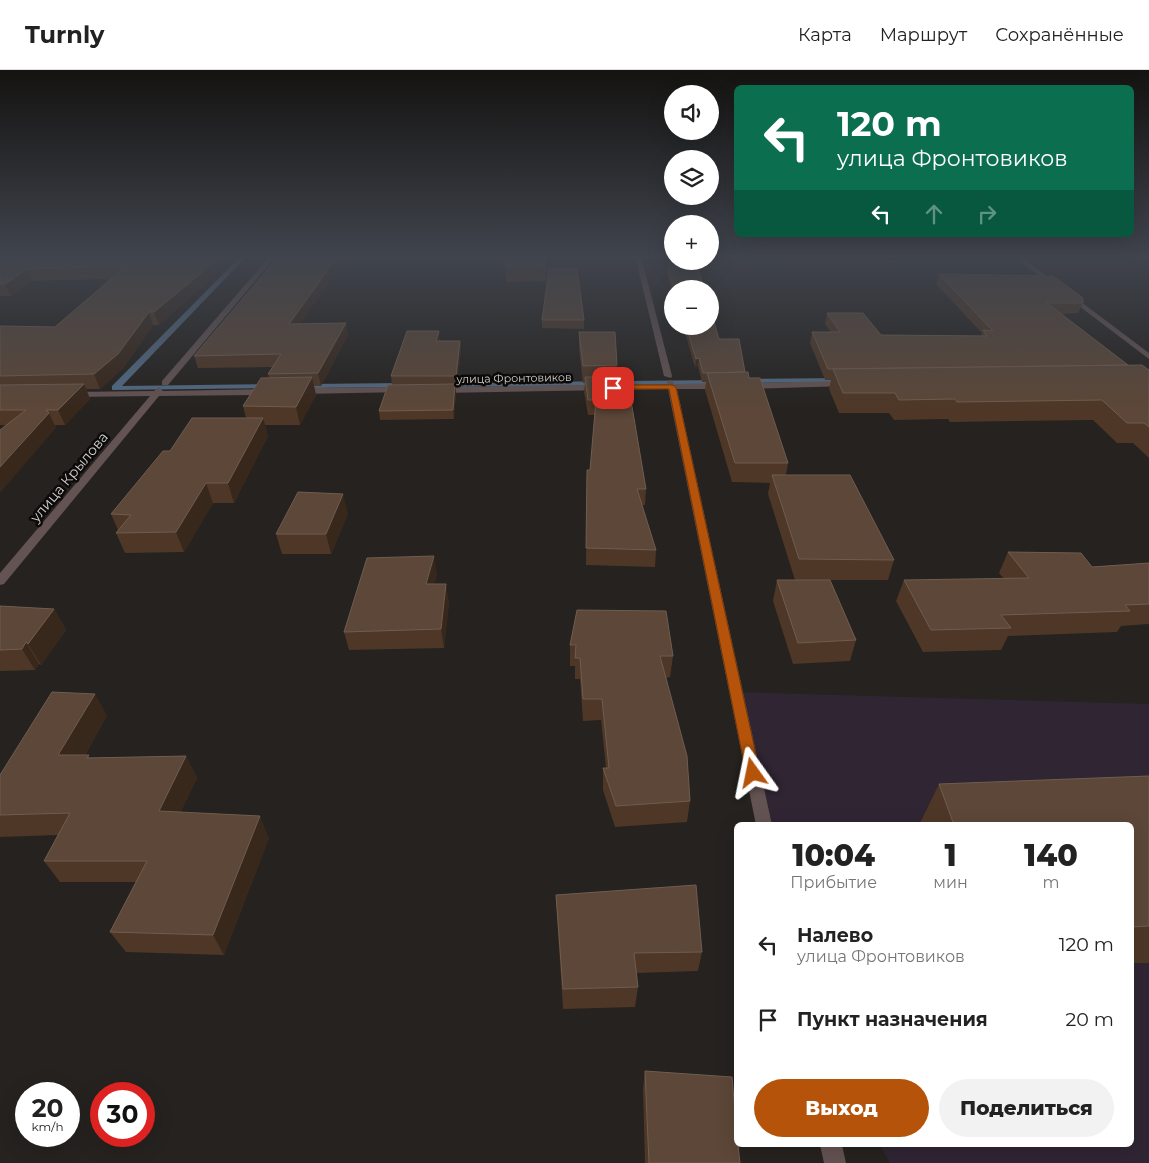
<!DOCTYPE html>
<html lang="ru">
<meta charset="utf-8">
<style>
:root{--surface:#fff;--page:#f2f2f2;--text:#222;--muted:#767676;--line:#e0e0e0;--accent:#b45309}
body{margin:0;font-family:Montserrat,sans-serif;background:var(--page);color:var(--text);height:100vh;display:flex;flex-direction:column;font-size:19px;white-space:nowrap}
*{box-sizing:border-box;margin:0}
p{font-size:16px;color:var(--muted)}
.icon{flex:none;width:28px;height:28px;fill:none;stroke:currentColor;stroke-width:2;stroke-linecap:round;stroke-linejoin:round}
.map{position:relative;flex:1;overflow:hidden}
.side{position:absolute;left:734px;top:752px;width:400px;height:325px;display:flex;flex-direction:column;background:var(--surface);border-radius:8px;box-shadow:0 5px 20px #0002}
.side>*{flex:none}
.top-card{position:absolute;left:734px;top:15px;width:400px;height:152px;border-radius:8px;box-shadow:0 5px 20px #0002;background:#0b6e4f;color:#fff;overflow:hidden}
.buttons{position:absolute;left:664px;top:15px;display:grid;gap:10px}
.buttons a{display:grid;place-items:center;width:55px;height:55px;border-radius:50%;background:var(--surface);box-shadow:0 5px 20px #0002;font-size:25px}
.speed{position:absolute;left:15px;top:1012px;display:flex;gap:10px;font-size:25px;font-weight:700;text-align:center}
.speed>*{display:grid;place-content:center;width:65px;height:65px;border-radius:50%;background:var(--surface);box-shadow:0 5px 20px #0002;line-height:1}
.speed small{font-size:12px;font-weight:400}
.speed .limit{border:8px solid #d22;background:#fff;color:#111}
.pin{position:absolute;display:grid;place-items:center;width:42px;height:42px;color:#fff;margin:-21px;border-radius:10px;box-shadow:0 2px 8px #0006}
.me{position:absolute;width:55px;margin:-28px;rotate:348deg;stroke-linejoin:round;filter:drop-shadow(0 0 4px #0008)}
.turn{display:flex;align-items:center;gap:18px;height:105px;padding:0 20px;font-size:22px}
.turn .icon{width:65px;height:65px;stroke-width:2.5}
.turn b{display:block;font-size:35px;line-height:42px}
.lanes{display:flex;align-items:center;height:48px;padding:0 20px;background:#0003;justify-content:center;gap:25px;direction:ltr}
.lanes .off{opacity:.35}
.eta{display:flex;justify-content:space-evenly;align-items:center;height:85px;text-align:center}
.eta b{font-size:30px;font-weight:800;line-height:35px}
.cta{display:flex;gap:10px;margin-top:auto;padding:10px 20px}
.cta a{flex:1;height:58px;border-radius:30px;background:var(--accent);color:#fff;font-size:20px;font-weight:800;line-height:58px;text-align:center}
.cta a+a{background:var(--page);color:var(--text)}
ul{padding:0;list-style:none}
li{display:flex;align-items:center;gap:15px;height:75px;padding:0 20px}
li div{flex:1}
li b{display:block;font-size:19px}
li em{font-style:normal}
header{display:flex;align-items:center;gap:30px;box-sizing:border-box;height:70px;padding:0 25px;background:var(--surface);border-bottom:1px solid var(--line)}
header strong{font-size:24px}
nav{display:flex;gap:28px;margin-inline-start:auto;font-size:18px}
.map>svg:first-child{display:block}
.commercial{fill:#302533}
.lines{fill:none;stroke-linecap:round;stroke-linejoin:round}
.stream{fill:#526a82;fill-rule:evenodd}
.minor{fill:#635352;fill-rule:evenodd}
.wall{fill:#4e3726}
.shaded-wall{fill:#38271b}
.building{fill:#5c4738;stroke:#6f5d50}
.route{fill:#b45309;stroke:#753606}
.labels{text-anchor:middle;dominant-baseline:central;stroke-width:5;stroke-linejoin:round;paint-order:stroke}
.far-street-label{font-size:11px;fill:#d3d1cf;stroke:#0d0b0a}
.street-label{font-size:14px;fill:#d3d1cf;stroke:#0d0b0a}
</style>
<header>
<strong>Turnly</strong>
<nav><a>Карта</a><a>Маршрут</a><a>Сохранённые</a></nav>
</header>
<div class="map">
<svg width="1149" height="1093" viewBox="0 0 1149 1093">
<rect width="100%" height="100%" fill="#25221f"/>
<polygon class="commercial" points="736,622 1149,634 1149,1093 890,1093 880,1075 1131,1075 1131,755 764,755"/>
<g class="lines">
<g class="stream">
<polygon points="241,186 247,186 122,316 269,314 273,316 272,318 112,320 112,316"/>
<polygon points="844,308 848,310 847,312 748,313 744,311 748,309"/>
<polygon points="719,310 722,310 722,314 443,317 439,315 443,313"/>
<polygon points="402,313 405,313 405,317 308,318 304,316 308,314"/>
</g>
<g class="minor">
<polygon points="270,186 276,186 168,315 162,315 162,311"/>
<polygon points="635,186 641,186 672,306 671,308 664,306"/>
<polygon points="1013,186 1020,186 1149,283 1149,289"/>
<polygon points="671,310 675,314 722,313 726,316 722,319 677,319 772,755 756,755 668,319 440,323 436,320 440,317 667,314 668,311"/>
<polygon points="845,311 848,312 848,316 747,319 743,316 747,313"/>
<polygon points="159,317 163,321 267,319 271,322 267,325 159,326 4,514 0,515 0,503 150,326 72,327 68,324 69,322 154,321"/>
<polygon points="402,317 405,318 405,322 300,324 296,321 300,318"/>
<polygon points="820,1075 842,1075 846,1093 824,1093"/>
</g>
</g>
<g class="wall">
<polygon points="0,186 234,186 202,217 159,255 153,255 123,298 100,319 86,319 90,329 65,355 55,355 56,358 0,355 0,256 55,257 111,209 32,211 11,226 0,226"/>
<polygon points="506,186 546,186 546,211 506,212 505,197"/>
<polygon points="665,186 672,186 672,191 710,191 710,186 724,188 723,199 699,199 704,219 672,219 672,223 667,205 668,198"/>
<polygon points="778,186 899,186 897,193 783,194"/>
<polygon points="939,204 1083,233 1078,243 1061,244 1128,295 1149,300 1149,388 1133,373 1117,373 1093,350 950,352 948,349 894,350 889,343 839,343 829,319 831,310 825,310 810,273 812,262 831,262 825,254 827,243 881,265 981,266 982,263 936,214"/>
<polygon points="542,250 584,250 584,259 542,258"/>
<polygon points="301,254 348,265 321,316 314,316 316,325 300,355 265,355 268,366 234,433 213,433 184,482 125,483 116,463 118,460 111,444 170,381 246,348 243,336 269,308 268,304 272,297 198,298 194,286"/>
<polygon points="683,256 710,256 749,308 788,393 786,405 894,490 888,510 830,510 856,570 850,591 793,594 773,531 777,510 826,510 795,510 768,424 770,413 732,412 705,320 706,312 702,312 698,296 695,297"/>
<polygon points="579,262 617,295 616,307 617,313 646,419 645,435 642,435 656,480 655,497 586,495 587,400 590,400 595,345 588,345 584,322 585,313 583,313 579,278"/>
<polygon points="440,269 440,271 460,271 461,280 457,315 455,315 456,323 454,349 380,350 379,341 392,315 391,306"/>
<polygon points="348,444 331,484 282,484 276,464"/>
<polygon points="1008,482 1092,497 1149,493 1149,554 1121,556 1117,562 1008,566 1001,580 923,582 896,531 904,510 1004,509 999,503"/>
<polygon points="437,504 434,514 449,532 444,578 349,580 344,562"/>
<polygon points="0,536 54,539 66,560 41,595 39,594 35,600 0,601"/>
<polygon points="570,575 673,586 670,607 666,608 690,731 687,752 615,757 603,720 603,698 606,698 601,650 583,651 580,609 575,609 575,596 570,596"/>
<polygon points="107,645 85,685 91,688 186,686 197,708 180,743 269,768 224,885 126,882 110,862 136,812 60,812 44,791 58,765 0,767 0,705"/>
<polygon points="1149,706 1149,893 1131,893 1131,755 921,755 920,753 939,714"/>
<polygon points="556,825 702,882 698,901 636,903 638,917 635,937 563,939 557,846"/>
<polygon points="645,1001 740,1093 645,1093 643,1018"/>
</g>
<g class="shaded-wall">
<polygon points="219,186 234,186 202,217 159,255 154,242"/>
<polygon points="338,186 348,186 292,266 289,254"/>
<polygon points="27,199 32,211 11,226 5,214"/>
<polygon points="149,242 153,255 123,298 100,319 94,304"/>
<polygon points="346,253 348,265 321,316 318,303"/>
<polygon points="439,261 440,269 437,280 436,271"/>
<polygon points="460,271 461,280 457,315 456,306"/>
<polygon points="699,288 698,296 695,297 696,289"/>
<polygon points="312,307 316,325 300,355 296,337"/>
<polygon points="84,314 90,329 65,355 58,340"/>
<polygon points="455,314 456,323 454,349 453,340"/>
<polygon points="49,343 56,358 0,423 0,397"/>
<polygon points="263,348 268,366 234,433 228,413"/>
<polygon points="206,413 213,433 184,482 176,462"/>
<polygon points="343,424 348,444 331,484 326,464"/>
<polygon points="434,486 437,504 429,533 426,514"/>
<polygon points="446,514 449,532 444,578 441,559"/>
<polygon points="54,539 66,560 41,595 28,574"/>
<polygon points="26,572 39,594 35,600 22,579"/>
<polygon points="95,624 107,645 72,707 58,685"/>
<polygon points="186,686 197,708 170,763 159,741"/>
<polygon points="260,746 269,768 224,885 213,865"/>
</g>
<g class="building">
<polygon points="0,186 219,186 199,205 154,242 149,242 118,284 94,304 0,306 0,256 55,257 126,196 27,199 5,214 0,214"/>
<polygon points="279,186 338,186 289,254 346,253 318,303 268,304 281,284 194,286"/>
<polygon points="506,186 546,186 545,196 505,197"/>
<rect x="668" y="186" width="4" height="2"/>
<rect x="710" y="186" width="14" height="2"/>
<polygon points="784,186 889,186 785,187"/>
<polygon points="698,197 704,219 674,219 668,198"/>
<polygon points="549,199 577,199 584,250 542,250"/>
<polygon points="939,204 1053,206 1083,228 1083,233 1047,233 1128,295 828,299 812,262 840,262 827,243 863,243 881,265 987,266 983,260 993,261"/>
<polygon points="710,238 719,269 739,269 745,302 703,303 699,288 696,289 686,256 710,256"/>
<polygon points="407,261 439,261 436,271 460,271 456,306 391,306"/>
<polygon points="579,262 615,262 617,295 583,296"/>
<polygon points="1142,295 1149,300 1149,357 1144,353 1127,353 1102,330 957,332 955,329 899,330 895,323 843,323 833,299"/>
<polygon points="748,302 749,308 760,308 788,393 735,393 707,303"/>
<polygon points="312,307 296,337 243,336 261,308"/>
<polygon points="585,307 617,307 617,313 628,313 646,419 637,419 656,480 586,478 587,400 590,400 596,330 588,330"/>
<polygon points="84,314 58,340 46,340 49,343 0,397 0,360 26,340 0,340 0,315"/>
<polygon points="455,314 453,340 379,341 388,315"/>
<polygon points="192,348 263,348 228,413 206,413 176,462 116,463 131,445 111,444 163,381 170,381"/>
<polygon points="772,405 850,405 894,490 799,489"/>
<polygon points="298,422 343,424 326,464 276,464"/>
<polygon points="1008,482 1081,483 1092,497 1149,493 1149,534 1125,535 1130,541 1001,545 1011,558 931,560 904,510 1029,508"/>
<polygon points="434,486 426,514 446,514 441,559 344,562 367,488"/>
<polygon points="777,510 830,510 856,570 798,573"/>
<polygon points="0,536 54,539 28,574 26,572 22,579 0,580"/>
<polygon points="577,540 666,541 673,586 660,586 687,686 690,731 616,736 603,698 609,698 602,629 583,629 580,588 575,588 576,575 570,575"/>
<polygon points="52,622 95,624 58,685 89,685 87,688 186,686 159,741 260,746 213,865 110,862 147,791 44,791 70,743 0,745 0,705"/>
<polygon points="1149,706 1149,856 1131,857 1131,755 954,755 939,714"/>
<polygon points="696,815 702,882 634,883 638,917 563,919 556,825"/>
<polygon points="645,1001 732,1007 736,1053 736,1075 738,1075 740,1093 649,1093"/>
</g>
<linearGradient id="sky" x2="0" y2="1"><stop stop-color="#141311"/><stop offset="0.55" stop-color="#40444d"/><stop offset="1" stop-color="#40444d" stop-opacity="0"/></linearGradient>
<rect width="1149" height="339" fill="url(#sky)"/>
<polygon class="route" points="613,315 672,315 676,317 760,703 758,707 753,709 748,707 746,703 669,319 610,319 609,318"/>
<g class="labels">
<g class="far-street-label">
<text transform="translate(514 308) rotate(-1)">улица Фронтовиков</text>
</g>
<g class="street-label">
<text transform="translate(69 407) rotate(-50)">улица Крылова</text>
</g>
</g>
</svg>
<div class="buttons">
<a><svg class="icon" aria-label="sound" viewBox="0 0 24 24"><path d="M4 9h4l5-4v14l-5-4H4zM17 9q2 3 0 6"/></svg></a>
<a><svg class="icon" aria-label="layers" viewBox="0 0 24 24"><path d="M12 4l9 5-9 5-9-5zM3 14l9 5 9-5"/></svg></a>
<a>+</a>
<a>−</a>
</div>
<div class="speed"><div>20<small>km/h</small></div><div class="limit">30</div></div>
<div class="pin" style="left:613px;top:318px;background:#d93025"><svg class="icon" aria-label="arrive" viewBox="0 0 24 24"><path d="M6 21V4h12l-3 4 3 4H6"/></svg></div>
<svg class="me" style="left:753px;top:703px" viewBox="-20 -20 40 40"><path d="M0-17L14 15 0 8-14 15z" fill="#b45309" stroke="#fff" stroke-width="4"/></svg>
<div class="top-card">
<div class="turn"><svg class="icon" aria-label="left" viewBox="0 0 24 24"><path d="M17 20v-9H6M10 6l-5 5 5 5"/></svg><div><b>120 m</b>улица Фронтовиков</div></div>
<div class="lanes"><svg class="icon" aria-label="left" viewBox="0 0 24 24"><path d="M17 20v-9H6M10 6l-5 5 5 5"/></svg><svg class="icon off" aria-label="ahead" viewBox="0 0 24 24"><path d="M12 20V5M6 11l6-6 6 6"/></svg><svg class="icon off" aria-label="right" viewBox="0 0 24 24"><path d="M7 20v-9h11M14 6l5 5-5 5"/></svg></div>
</div>
<section class="side">
<div class="eta">
<div><b>10:04</b><p>Прибытие</p></div>
<div><b>1</b><p>мин</p></div>
<div><b>140</b><p>m</p></div>
</div>
<ul>
<li><svg class="icon" aria-label="left" viewBox="0 0 24 24"><path d="M17 20v-9H6M10 6l-5 5 5 5"/></svg><div><b>Налево</b><p>улица Фронтовиков</p></div><em>120 m</em></li>
<li><svg class="icon" aria-label="arrive" viewBox="0 0 24 24"><path d="M6 21V4h12l-3 4 3 4H6"/></svg><div><b>Пункт назначения</b></div><em>20 m</em></li>
</ul>
<div class="cta"><a>Выход</a><a>Поделиться</a></div>
</section>
</div>
